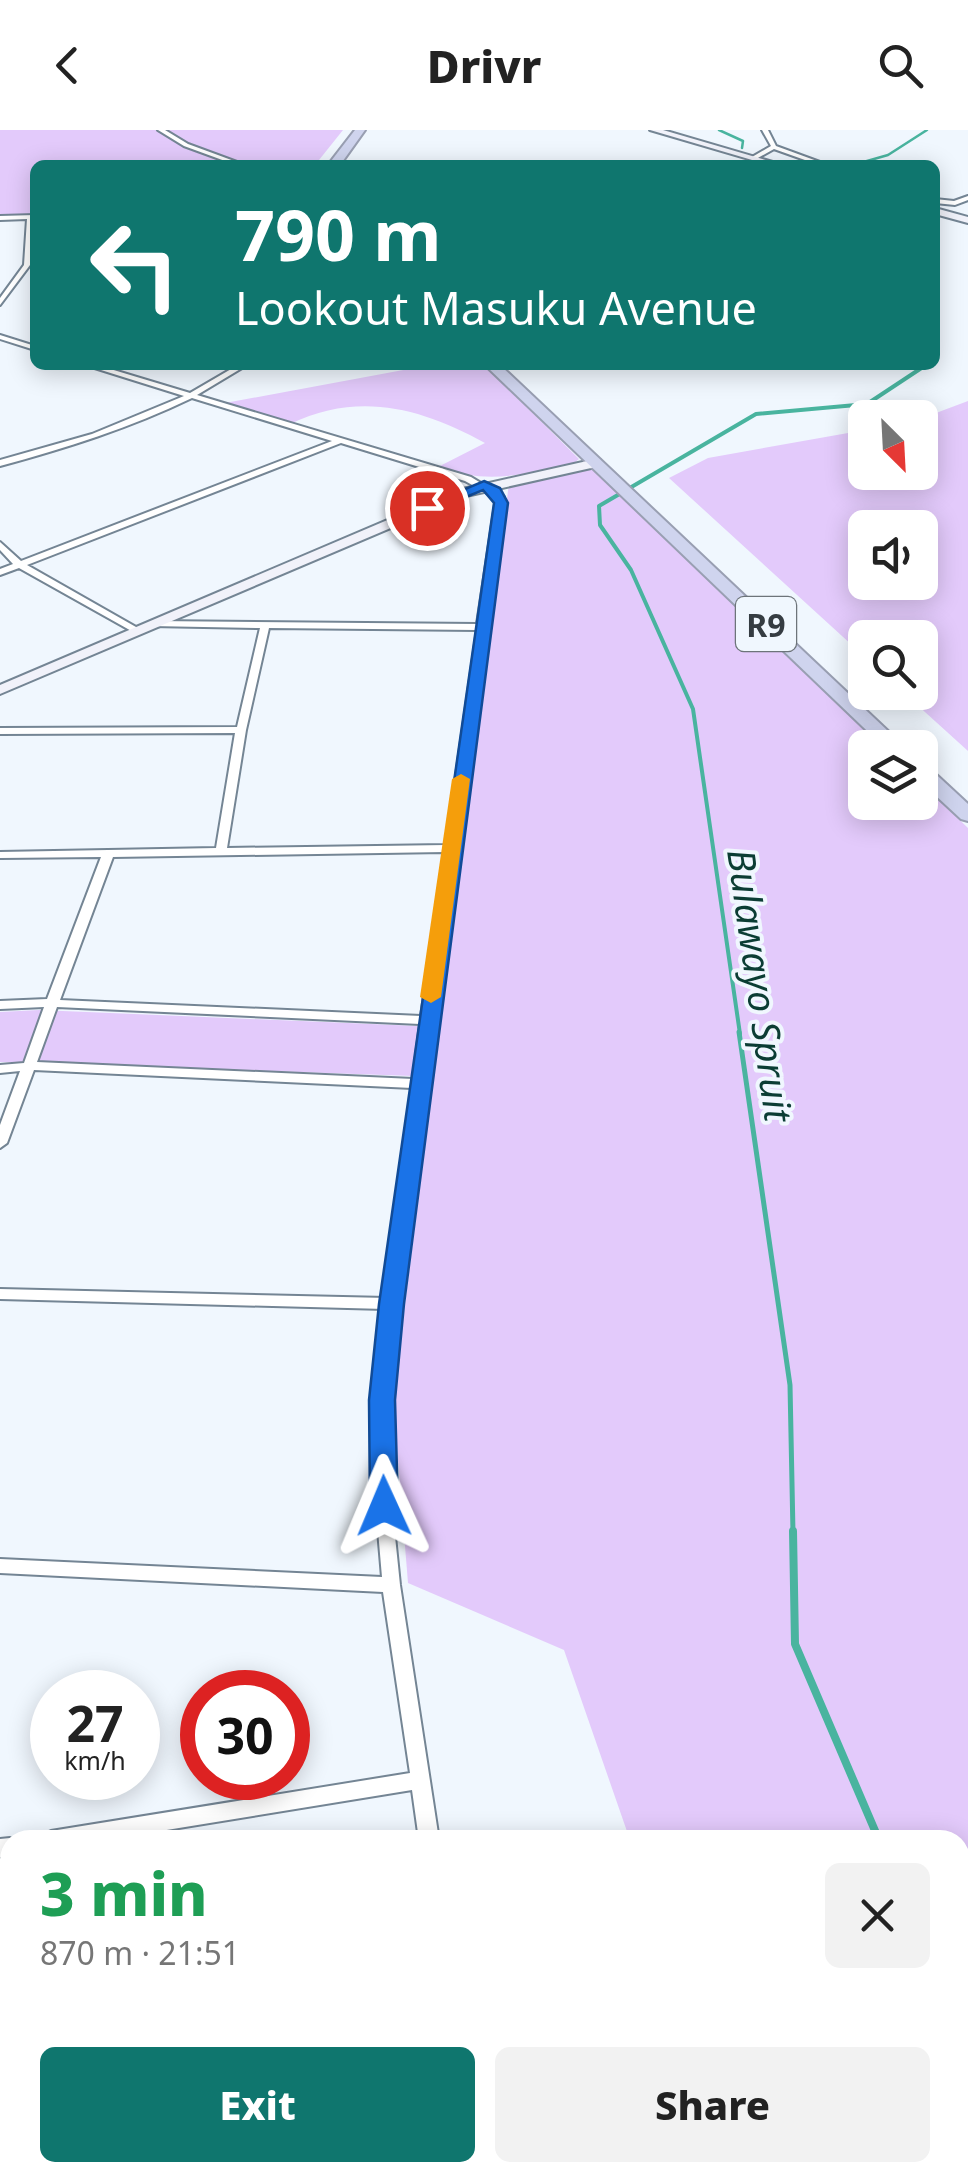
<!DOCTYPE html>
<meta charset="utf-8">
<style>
:root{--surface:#fff;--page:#f2f2f2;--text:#222;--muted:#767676;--accent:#0f766e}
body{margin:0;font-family:"Noto Sans",sans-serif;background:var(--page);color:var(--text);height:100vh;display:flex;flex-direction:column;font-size:38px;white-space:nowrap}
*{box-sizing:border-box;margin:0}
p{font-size:32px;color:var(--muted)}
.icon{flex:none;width:55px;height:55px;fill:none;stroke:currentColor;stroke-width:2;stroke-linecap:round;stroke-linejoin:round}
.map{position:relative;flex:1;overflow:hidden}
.sheet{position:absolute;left:0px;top:1700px;width:970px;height:352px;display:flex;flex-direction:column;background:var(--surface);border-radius:30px 30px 0 0;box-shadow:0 5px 25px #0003}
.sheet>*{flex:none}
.banner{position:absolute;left:30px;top:30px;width:910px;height:210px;border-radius:15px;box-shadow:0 5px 25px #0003;background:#0f766e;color:#fff;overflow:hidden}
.needle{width:65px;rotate:156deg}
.fabs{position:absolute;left:848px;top:270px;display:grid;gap:20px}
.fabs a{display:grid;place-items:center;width:90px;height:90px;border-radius:15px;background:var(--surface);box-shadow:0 5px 25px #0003;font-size:50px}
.speed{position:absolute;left:30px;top:1540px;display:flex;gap:20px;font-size:50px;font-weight:700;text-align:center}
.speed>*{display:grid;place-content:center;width:130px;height:130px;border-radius:50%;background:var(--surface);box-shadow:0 5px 25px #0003;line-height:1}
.speed small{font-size:25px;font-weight:400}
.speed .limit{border:15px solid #d22;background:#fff;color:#111}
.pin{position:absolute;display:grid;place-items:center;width:85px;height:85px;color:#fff;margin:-42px;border:5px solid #fff;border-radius:50%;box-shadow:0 2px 10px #0007}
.me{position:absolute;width:110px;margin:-55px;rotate:359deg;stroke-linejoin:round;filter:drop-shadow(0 0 8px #0008)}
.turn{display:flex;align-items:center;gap:35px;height:210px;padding:0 40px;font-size:45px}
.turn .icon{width:130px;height:130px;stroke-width:2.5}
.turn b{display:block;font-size:70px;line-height:85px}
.round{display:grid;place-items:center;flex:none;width:105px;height:105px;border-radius:15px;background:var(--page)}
.headline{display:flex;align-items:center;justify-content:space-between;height:170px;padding:0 40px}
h1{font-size:60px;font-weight:800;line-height:75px;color:#1e9e55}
.primary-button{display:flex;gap:20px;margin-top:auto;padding:20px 40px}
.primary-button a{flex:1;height:115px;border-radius:15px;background:var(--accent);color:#fff;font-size:40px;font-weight:800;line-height:115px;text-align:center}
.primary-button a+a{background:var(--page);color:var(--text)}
header{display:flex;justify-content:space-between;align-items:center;height:130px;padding:0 40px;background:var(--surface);font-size:45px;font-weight:800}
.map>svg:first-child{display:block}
.green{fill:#e3cafb;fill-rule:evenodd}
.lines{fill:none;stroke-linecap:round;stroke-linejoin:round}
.stream-far3{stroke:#49b49f;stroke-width:2.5}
.stream-far2{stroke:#49b49f;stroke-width:4}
.stream-far1{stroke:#49b49f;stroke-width:5}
.stream{stroke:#49b49f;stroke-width:8}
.street-casing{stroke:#748594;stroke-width:4}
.secondary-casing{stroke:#748594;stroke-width:4}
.highway-casing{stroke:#999fb2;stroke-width:4}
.street{fill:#fff;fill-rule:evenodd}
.secondary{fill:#f1f2fa;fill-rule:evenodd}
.highway{fill:#cfd4ee;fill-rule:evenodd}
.route{fill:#1a73e8;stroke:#114b97;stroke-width:2.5}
.slow{fill:#f59e0b}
.labels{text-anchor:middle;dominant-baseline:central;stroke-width:8;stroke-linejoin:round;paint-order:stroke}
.shield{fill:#f0f7fe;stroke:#6d747a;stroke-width:2.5}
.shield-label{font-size:32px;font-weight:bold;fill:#353c42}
.water-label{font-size:38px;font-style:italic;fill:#0b3d34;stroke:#f0f7fe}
</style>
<header><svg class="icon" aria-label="back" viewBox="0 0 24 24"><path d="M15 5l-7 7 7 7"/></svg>Drivr<svg class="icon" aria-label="search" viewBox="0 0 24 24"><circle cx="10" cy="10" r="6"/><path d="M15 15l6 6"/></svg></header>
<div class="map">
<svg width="968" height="2051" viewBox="0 0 968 2051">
<rect width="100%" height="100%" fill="#f0f7fe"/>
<g class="green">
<polygon points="0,0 343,0 315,35 35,35 35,85 0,87"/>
<path d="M413,235H484L579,329L573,334C517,345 493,354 436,338L485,313C421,278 359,261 290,294L225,273L414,238Z"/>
<path d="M968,271V621L904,563L920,562V508H865V527L669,348L708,328L865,300V342H920V289ZM865,398H920V452H865Z"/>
<polygon points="592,338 884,617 865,618 865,672 920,672 920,652 968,698 968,2051 518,2051 511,2043 960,2042 960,1710 630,1710 564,1520 408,1453 393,1269 509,353"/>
<polygon points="39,880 418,896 413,946 0,932 0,882"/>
</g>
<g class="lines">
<g class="stream-far3">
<polyline points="719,0 743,11 742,18"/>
<polyline points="853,35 888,25 927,0"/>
</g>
<polyline class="stream-far2" points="740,904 693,579 631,440 600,395 599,376 756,284 867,274 926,235"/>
<polyline class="stream-far1" points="739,902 790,1255 793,1403"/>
<g class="stream">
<polyline points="793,1401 795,1514 879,1710"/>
<polyline points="960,1897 968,1916"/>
</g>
<g class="street-casing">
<g id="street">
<polygon points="158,0 165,0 188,14 245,35 236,35 184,16"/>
<polygon points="762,0 768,0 776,16 828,35 819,35 774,19 756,29 752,29 752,27 771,16"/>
<polygon points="968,66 968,70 955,75 935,73 935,69 954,71"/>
<polygon points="35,85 30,135 0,175 0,168 24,135 27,89 0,90 0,86"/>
<polygon points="0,205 35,216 35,220 0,209"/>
<path d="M85,235H97L190,263L238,235H247L197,265L471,347L504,367L433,890L390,1270L392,1377L400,1455L439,1710H419L412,1660L105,1710H41L44,1704L51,1701L410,1643L383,1462L0,1443V1429L382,1447L376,1377L374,1270L385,1179L0,1169V1159L387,1168L412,958L34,940L7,1013L0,1018V995L20,941L0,943V935L24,933L44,877L0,879V871L47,869L101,727L0,728V722L216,718L235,603L0,604V598L237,597L260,498L151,496V492L154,491L477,494L496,368L465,351L341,313L27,435L143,501L135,503L19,438L0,445V439L13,434L0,420V412L21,431L332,311L192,268C130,298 66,318 0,336V330L92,304L184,266ZM269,498L477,500L446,715L227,718L246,600ZM445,722L421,886L60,870L113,727ZM57,877L420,894L413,949L37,932Z"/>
<polygon points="10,1708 15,1710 10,1710 10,1726 0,1727 0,1709"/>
<polygon points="476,2042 498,2042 499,2051 477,2051"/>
</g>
</g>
<g class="secondary-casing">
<g id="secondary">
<polygon points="650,0 663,0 783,35 769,35"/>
<polygon points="935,78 968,87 968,93 935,84"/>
<polygon points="596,329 600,330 600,336 466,366 0,564 0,555 458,360"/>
</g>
</g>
<g class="highway-casing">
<g id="highway">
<polygon points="355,0 365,0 340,35 328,35"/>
<polygon points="485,235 500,235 906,618 885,618"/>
<polygon points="920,634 927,636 968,674 968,691 961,689 920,651"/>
</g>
</g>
<use href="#street" class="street"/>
<use href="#secondary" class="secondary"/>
<use href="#highway" class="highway"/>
</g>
<polygon class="route" points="484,351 500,358 508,373 404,1174 395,1270 398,1376 394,1384 384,1387 374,1384 370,1376 369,1270 379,1174 494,373 483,360 432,381 420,378"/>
<polygon class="slow" points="461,644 470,649 441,867 431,873 420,867 452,649"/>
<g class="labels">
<rect class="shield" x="736" y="467" width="60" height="54" rx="8"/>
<g class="shield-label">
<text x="766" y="494">R9</text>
</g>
<g class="water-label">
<text transform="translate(761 855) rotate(82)">Bulawayo Spruit</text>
</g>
</g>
</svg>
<div class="fabs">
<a><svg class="needle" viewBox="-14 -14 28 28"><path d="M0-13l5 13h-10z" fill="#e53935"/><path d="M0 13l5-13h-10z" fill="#767676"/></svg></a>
<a><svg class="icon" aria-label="sound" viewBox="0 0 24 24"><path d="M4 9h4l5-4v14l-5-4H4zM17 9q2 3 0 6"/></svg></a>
<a><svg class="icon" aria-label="search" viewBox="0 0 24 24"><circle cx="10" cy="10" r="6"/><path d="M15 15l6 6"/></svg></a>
<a><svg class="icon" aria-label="layers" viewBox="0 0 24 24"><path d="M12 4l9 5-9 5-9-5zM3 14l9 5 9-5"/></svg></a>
</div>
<div class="speed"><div>27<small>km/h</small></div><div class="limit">30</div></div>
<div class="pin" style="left:427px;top:378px;background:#d93025"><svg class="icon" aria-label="arrive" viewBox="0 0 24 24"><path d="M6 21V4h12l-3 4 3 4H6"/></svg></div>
<svg class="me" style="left:384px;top:1376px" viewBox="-20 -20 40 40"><path d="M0-17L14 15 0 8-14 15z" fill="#1a73e8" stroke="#fff" stroke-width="4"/></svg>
<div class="banner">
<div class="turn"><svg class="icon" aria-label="left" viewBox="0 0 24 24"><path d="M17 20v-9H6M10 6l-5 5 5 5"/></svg><div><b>790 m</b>Lookout Masuku Avenue</div></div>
</div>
<section class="sheet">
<div class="headline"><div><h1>3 min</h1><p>870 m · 21:51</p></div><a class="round"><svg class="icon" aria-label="close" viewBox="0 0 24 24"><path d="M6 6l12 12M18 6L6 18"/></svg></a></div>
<div class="primary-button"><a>Exit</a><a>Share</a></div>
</section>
</div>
